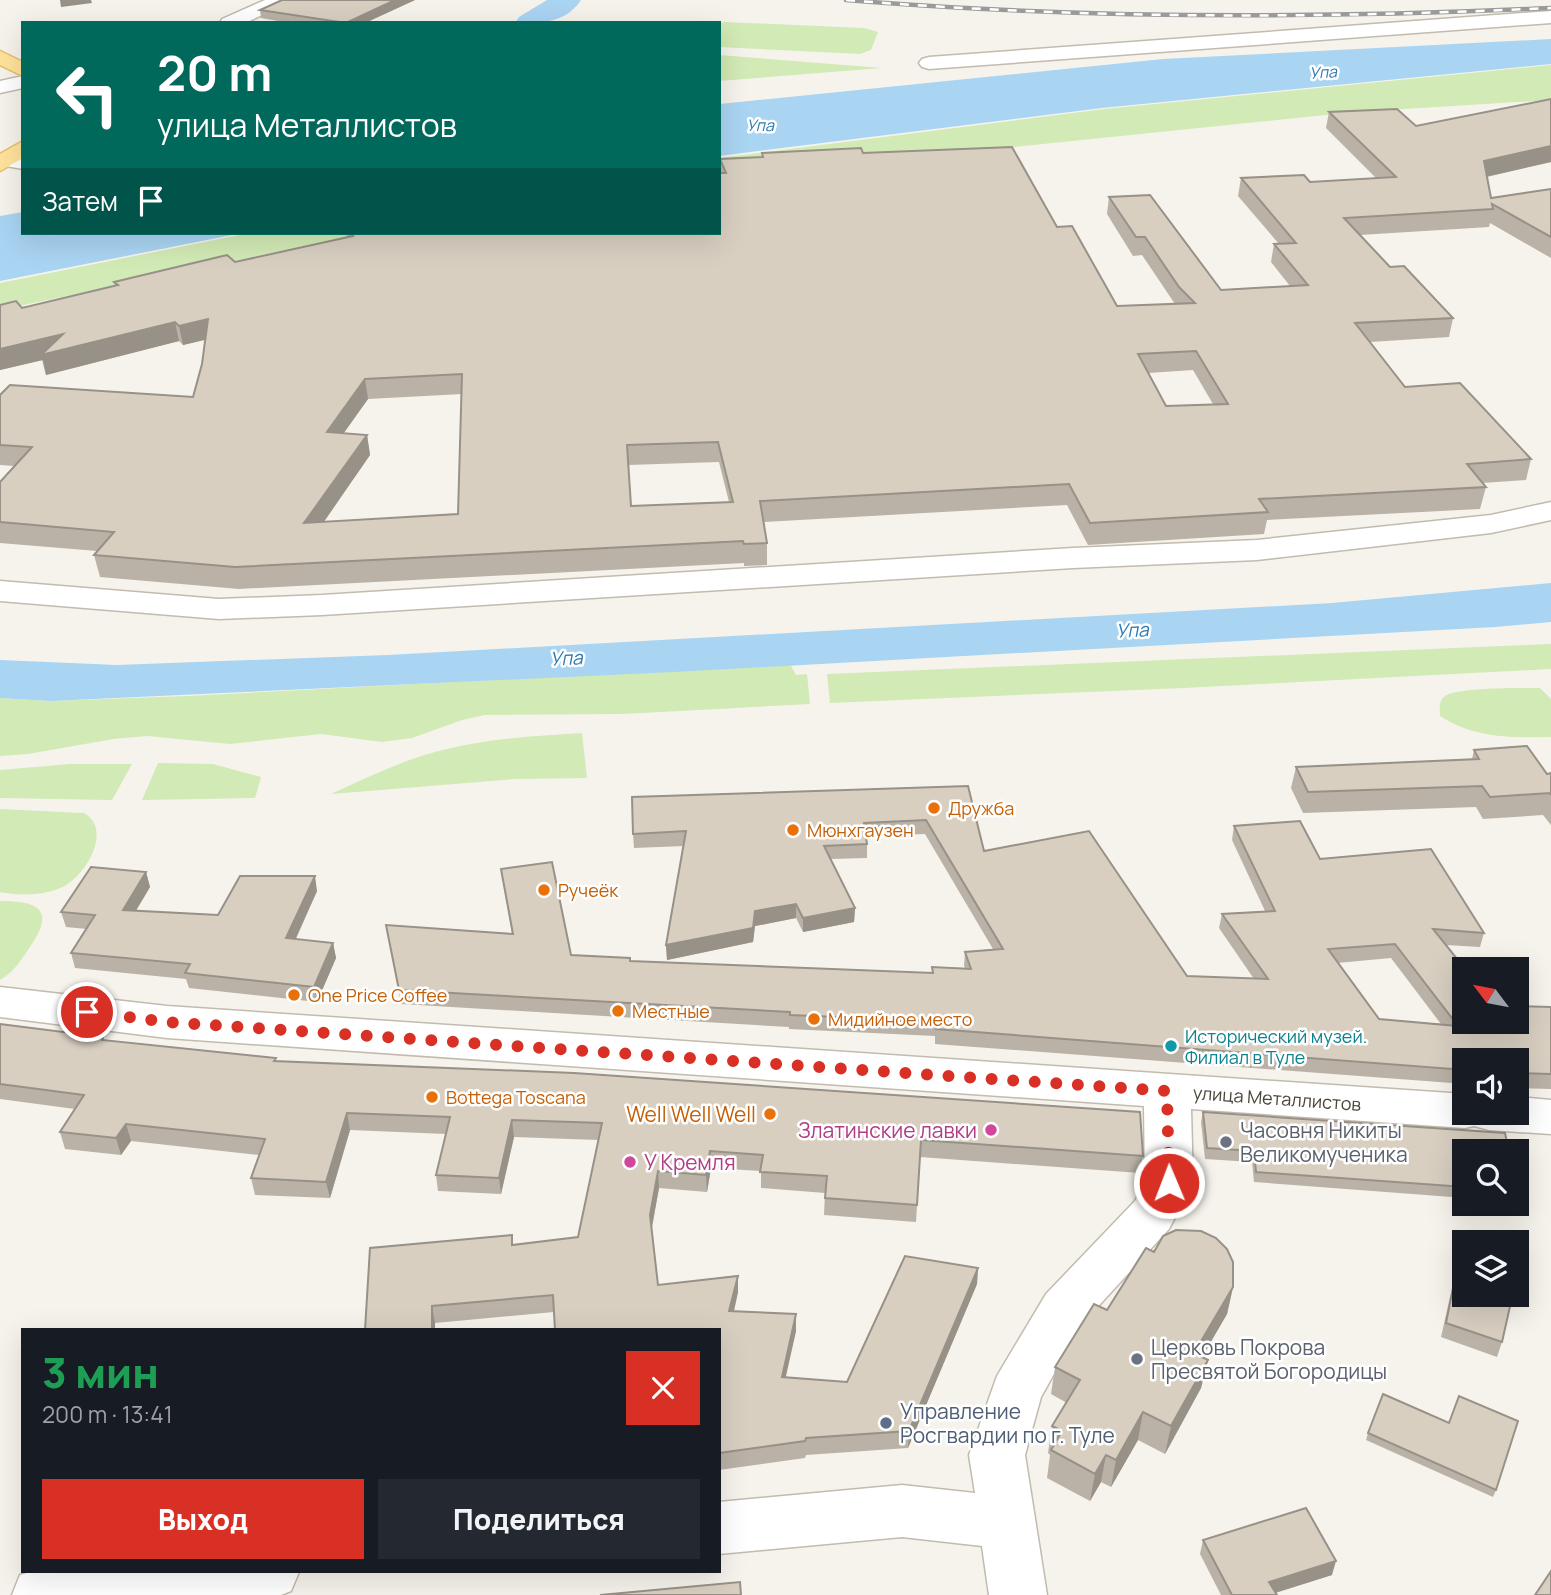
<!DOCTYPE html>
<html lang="ru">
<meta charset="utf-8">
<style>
:root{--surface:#171b24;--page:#242831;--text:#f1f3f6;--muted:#9ea1a6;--accent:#d93025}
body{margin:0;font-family:Manrope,sans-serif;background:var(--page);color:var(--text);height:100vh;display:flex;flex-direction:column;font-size:26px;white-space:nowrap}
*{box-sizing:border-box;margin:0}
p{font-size:23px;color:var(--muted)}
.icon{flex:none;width:38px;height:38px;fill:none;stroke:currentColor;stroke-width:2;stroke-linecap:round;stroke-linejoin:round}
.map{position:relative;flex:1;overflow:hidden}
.side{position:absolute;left:21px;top:1328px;width:700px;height:245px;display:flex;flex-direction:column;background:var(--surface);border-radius:0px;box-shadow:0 7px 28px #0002}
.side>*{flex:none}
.hud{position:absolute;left:21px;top:21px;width:700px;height:214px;border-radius:0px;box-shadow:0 7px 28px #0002;background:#00695c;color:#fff;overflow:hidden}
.needle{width:46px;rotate:302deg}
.fabs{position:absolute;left:1452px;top:957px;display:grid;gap:14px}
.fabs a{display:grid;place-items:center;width:77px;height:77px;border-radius:0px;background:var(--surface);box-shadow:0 7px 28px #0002;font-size:35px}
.pin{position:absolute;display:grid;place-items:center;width:60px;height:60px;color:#fff;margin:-30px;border:4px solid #fff;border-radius:50%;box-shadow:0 2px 7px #0007}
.me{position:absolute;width:77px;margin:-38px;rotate:359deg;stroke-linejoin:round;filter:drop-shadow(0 0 5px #0008)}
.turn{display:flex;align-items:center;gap:24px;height:147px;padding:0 21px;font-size:32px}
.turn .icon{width:91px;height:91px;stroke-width:2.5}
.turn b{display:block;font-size:49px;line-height:60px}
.then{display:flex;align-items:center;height:66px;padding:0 21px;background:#0003;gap:14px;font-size:26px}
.round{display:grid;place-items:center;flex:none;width:74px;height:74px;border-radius:0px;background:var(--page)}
.headline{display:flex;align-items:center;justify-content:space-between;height:119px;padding:0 21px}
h1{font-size:42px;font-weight:800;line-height:52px;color:#1e9e55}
.primary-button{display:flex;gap:14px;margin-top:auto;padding:14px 21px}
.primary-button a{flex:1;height:80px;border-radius:0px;background:var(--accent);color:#fff;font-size:28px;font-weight:800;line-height:80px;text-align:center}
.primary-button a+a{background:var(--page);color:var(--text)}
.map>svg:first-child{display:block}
.green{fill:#d2eab5}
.water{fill:#a9d4f2}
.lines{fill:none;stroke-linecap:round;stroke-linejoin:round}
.river{fill:#a9d4f2;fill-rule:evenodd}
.minor-casing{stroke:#c2bbae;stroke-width:3}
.major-casing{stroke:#e6c16a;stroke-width:3}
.minor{fill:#fff;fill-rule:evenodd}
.major{fill:#ffe39c;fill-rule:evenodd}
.rail-casing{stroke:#9a9a9a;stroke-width:4.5}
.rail{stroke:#fff;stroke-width:2.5;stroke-dasharray:9;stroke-linecap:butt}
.wall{fill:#bab2a6;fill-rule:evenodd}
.shaded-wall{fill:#979187}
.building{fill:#d8cfc1;stroke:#979187;stroke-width:2;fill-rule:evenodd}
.route{stroke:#d93025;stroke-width:12;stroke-dasharray:0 21.6}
.food-dot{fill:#e8710a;stroke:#fff;stroke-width:2.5}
.culture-dot{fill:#0f9aa8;stroke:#fff;stroke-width:2.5}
.hotel-dot{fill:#d1479c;stroke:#fff;stroke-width:2.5}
.worship-dot{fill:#6b7280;stroke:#fff;stroke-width:2.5}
.service-dot{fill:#5c6f8a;stroke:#fff;stroke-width:2.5}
.labels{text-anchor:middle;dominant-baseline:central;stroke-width:5;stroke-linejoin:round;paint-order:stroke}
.far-water-label{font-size:16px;font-style:italic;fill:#2e7ab2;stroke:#fff}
.food-label{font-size:18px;fill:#c56008;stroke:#fff;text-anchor:start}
.culture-label{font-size:18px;fill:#0d838f;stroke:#fff;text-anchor:start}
.street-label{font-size:18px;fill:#4b4439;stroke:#fff}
.water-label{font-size:19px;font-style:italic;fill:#2e7ab2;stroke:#fff}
.near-food-label{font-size:21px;fill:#c56008;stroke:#fff;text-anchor:end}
.near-hotel-label{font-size:21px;fill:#b23c85;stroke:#fff;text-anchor:end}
.near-worship-label{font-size:21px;fill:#5b616d;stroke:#fff;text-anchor:start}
.near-service-label{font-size:21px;fill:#4e5e75;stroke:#fff;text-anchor:start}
</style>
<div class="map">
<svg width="1551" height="1595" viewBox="0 0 1551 1595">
<rect width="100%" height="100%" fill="#f6f3ec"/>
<g class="green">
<polygon points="725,22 864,28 878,32 871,50 860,54 719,47 719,23"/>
<polygon points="719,55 882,68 719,81"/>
<polygon points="1551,65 1551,100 1355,112 719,177 719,158 1104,109"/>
<polygon points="250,233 366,233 0,310 0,283"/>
<polygon points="1551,644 1551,669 1184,688 830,703 827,674"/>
<polygon points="790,664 796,675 807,674 810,704 623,714 485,715 462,720 412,738 382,742 321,734 230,744 147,736 113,739 28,754 0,756 0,698 51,701 188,696"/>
<path d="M1540,688L1551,699V737C1512,738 1473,738 1440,716C1440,709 1438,701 1445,696C1458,687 1522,688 1540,688Z"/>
<path d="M582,733L587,778L515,779L331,794C368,777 407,758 447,749C491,738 537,736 582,733Z"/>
<polygon points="158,763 213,764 261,777 255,798 142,800"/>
<polygon points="70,764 132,764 112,800 0,798 0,770"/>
<path d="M0,809L84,813C112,829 88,872 66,885C48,896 19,896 0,892Z"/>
<path d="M0,901C39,901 56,910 30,947C21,960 14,972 0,980Z"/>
</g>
<g class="water">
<polygon points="1551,39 1551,64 1102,108 719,156 719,104 1163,59"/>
<polygon points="23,212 23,233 242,233 0,281 0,216"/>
<polygon points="1551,583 1551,622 1495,627 673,672 51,701 0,698 0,660 117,665 388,655 1332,603"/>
</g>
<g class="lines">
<path class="river" d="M547,0H581C565,24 541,23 515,23L519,17Z"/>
<g class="minor-casing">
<g id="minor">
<polygon points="265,0 289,0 286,4 245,23 220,23 222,19"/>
<polygon points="1551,11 1551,23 929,69 922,67 919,63 922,59 929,57"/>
<polygon points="23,76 23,88 0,93 0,81"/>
<polygon points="7,153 23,155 23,169 0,165 0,155"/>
<polygon points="1551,502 1551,520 1491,533 1257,560 1073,568 322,615 219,619 0,601 0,581 219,599 322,595 1073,548 1257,540 1491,515"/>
<polygon points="0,987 167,1006 1465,1094 1465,1113 1517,1113 1517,1097 1551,1100 1551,1134 1489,1130 1474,1126 1465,1128 1191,1109 1193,1183 1169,1229 1082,1324 1041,1397 1025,1455 1047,1595 989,1595 982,1546 902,1537 719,1554 719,1502 902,1485 975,1493 969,1455 997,1376 1046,1294 1135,1201 1145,1183 1144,1106 167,1038 0,1017"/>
<polygon points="30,1572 299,1572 291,1591 281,1595 12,1595 20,1575"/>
</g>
</g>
<g class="major-casing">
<g id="major">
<polygon points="0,51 23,62 23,76 0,65"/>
<polygon points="23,141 23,158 0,171 0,154"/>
</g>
</g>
<use href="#minor" class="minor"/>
<use href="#major" class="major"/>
<g class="rail-casing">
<path id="rail" d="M846,0C1081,19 1315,19 1551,8"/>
</g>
<use href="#rail" class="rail"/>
</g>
<g class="wall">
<polygon points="282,0 415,0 365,23 289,23 261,18 260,10"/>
<path d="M1551,99V162L1487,177L1491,198L1551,189V258L1490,223L1489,227L1360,235L1390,267L1453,318L1449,337L1370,342L1405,387L1531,459L1526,480L1482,483L1486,487L1480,509L1267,520L1264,534L1088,545L1067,505L764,522L767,543V565L744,566V563L239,589L100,577L94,555L97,551L0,543V482L14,466L0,465V395L193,397L202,364L205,340L183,345L179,341L46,375L42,360L0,370V305L22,308L115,286L114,282L235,262L347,237L346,233H719L720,159L762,157V153H863L1057,227L1117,306L1175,304L1142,255L1133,256L1107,214L1109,197L1221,290L1290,286L1271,262L1274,244H1279L1238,196L1241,178L1310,182L1376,178L1326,128L1329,112L1416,126ZM1193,370L1213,404L1166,406L1148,373ZM462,394L458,514L323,522L370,455L367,435L344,433L368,399ZM719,462L729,502L631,506L628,465Z"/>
<polygon points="1474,750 1547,774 1551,773 1551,825 1543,815 1483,819 1476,807 1303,813 1291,788 1296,767 1472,759"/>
<path d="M968,786L984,851L1187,976L1254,979L1219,928L1222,914L1265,911L1232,840L1234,826L1320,859L1484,933L1480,947L1446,945L1465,1022L1551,1007V1089L1517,1088V1060H1465V1084L935,1044V1036L789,1029V1027L401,1004L386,925L512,934L501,869L571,955L630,961L932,973V967L965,968L964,966L965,952L993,949L925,834L866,836L867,844V858L831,859L855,908L854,922L803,932L796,918L755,926L753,942L667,960L666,945L684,846L634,848L633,834ZM1391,958L1441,1024L1379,1019L1337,963Z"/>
<polygon points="146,872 150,887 136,911 218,915 317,891 296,939 333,943 336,958 317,1002 189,988 186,979 75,968 71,953 87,929 66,927 61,912"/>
<polygon points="0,1024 103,1037 104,1040 276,1061 1143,1156 1140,1173 920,1157 916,1222 824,1215 825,1193 761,1188 761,1171 711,1168 707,1192 659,1188 652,1228 658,1285 738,1276 738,1292 734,1311 796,1331 785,1377 847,1382 978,1268 977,1284 908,1448 806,1455 805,1458 719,1470 719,1330 554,1312 435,1323 435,1330 365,1330 513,1245 578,1237 598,1140 514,1137 501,1194 438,1191 436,1175 446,1134 350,1130 330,1198 255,1195 251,1178 259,1155 131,1141 121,1155 65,1149 60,1132 75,1109 0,1099"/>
<polygon points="1203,1112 1465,1152 1465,1198 1254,1182 1252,1162 1205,1159 1201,1122"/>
<polygon points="1454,1283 1502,1342 1497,1357 1441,1337 1450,1297"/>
<polygon points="1233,1287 1227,1314 1202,1357 1208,1360 1201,1388 1165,1454 1138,1440 1111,1487 1101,1482 1090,1501 1047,1478 1050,1455 1048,1453 1052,1426 1067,1403 1051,1394 1055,1367 1107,1310"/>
<polygon points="1368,1433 1496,1490 1493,1497 1366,1440"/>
<polygon points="1203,1540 1332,1575 1275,1593 1277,1595 1221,1595 1200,1554"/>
</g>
<g class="shaded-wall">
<polygon points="60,0 91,0 92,3 61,7"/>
<polygon points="395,0 415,0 365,23 346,23"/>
<polygon points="1551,146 1551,162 1480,178 1484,161"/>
<polygon points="208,319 212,338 183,345 179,326"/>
<polygon points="175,322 179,341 46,375 43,360 0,370 0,349 63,334"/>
<polygon points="365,379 368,399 330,452 327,432"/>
<polygon points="367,435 370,455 308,545 304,523"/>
<polygon points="146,872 150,887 127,925 123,910"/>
<polygon points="315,876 317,891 289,953 286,938"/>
<polygon points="796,904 796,918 755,926 753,942 667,960 666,945 755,911"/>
<polygon points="855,908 854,922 803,932 803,918"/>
<polygon points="333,943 336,958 317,1002 314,987"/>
<polygon points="347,1113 350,1130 330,1198 326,1182"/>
<polygon points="512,1120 514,1137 501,1194 499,1178"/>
<polygon points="126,1124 131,1141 121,1155 116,1138"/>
<polygon points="710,1151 711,1168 707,1192 706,1175"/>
<polygon points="658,1171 659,1188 651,1231 650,1215"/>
<polygon points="978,1268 977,1284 908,1448 909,1431"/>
<polygon points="738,1276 738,1292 730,1328 729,1311"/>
<polygon points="1233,1287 1227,1314 1188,1381 1194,1353"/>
<polygon points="432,1306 435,1323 435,1330 432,1330"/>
<polygon points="796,1314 796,1331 782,1394 782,1377"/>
<polygon points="1208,1360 1201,1388 1165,1454 1171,1426"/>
<polygon points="1143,1412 1138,1440 1111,1487 1116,1460"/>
<polygon points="1106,1455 1101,1482 1090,1501 1095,1474"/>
<polygon points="1336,1561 1332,1575 1268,1595 1269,1582"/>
</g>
<g class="building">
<polygon points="282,0 395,0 346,23 260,10"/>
<path d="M1551,99V146L1484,161L1491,198L1551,189V237L1492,204L1493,209L1344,218L1390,267L1404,266L1453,318L1355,323L1405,387L1460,383L1531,459L1467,464L1486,487L1259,499L1268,512L1090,523L1069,484L760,501L767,543L744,544L743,541L235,567L94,555L114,532L0,522V482L32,447L0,445V395L10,385L193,397L202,364L208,319L179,326L175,322L41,355L63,334L0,349V305L16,301L22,308L118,285L114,282L227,255L235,262L353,236L349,233H719V173H726L720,159L763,157L762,153L861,148L863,153L1012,147L1057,227L1072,226L1117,306L1195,303L1179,287L1145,237H1136L1109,197L1150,195L1221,290L1308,285L1274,244L1296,243L1241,178L1304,175L1310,182L1396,177L1329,112L1397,109L1416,126ZM1196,351L1228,404L1166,406L1138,354ZM462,374L458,514L304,523L367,435L327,432L365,379ZM718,442L733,502L631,506L627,445Z"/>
<polygon points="1527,746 1547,774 1551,773 1551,795 1550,793 1490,797 1482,786 1308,792 1296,767 1479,759 1474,750"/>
<path d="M968,786L984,851L1089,831L1187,976L1268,979L1222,914L1275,911L1234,826L1300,821L1320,859L1431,849L1484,933L1433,929L1466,970H1465V1022H1517V1006L1551,1007V1074L1517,1073V1060H1465V1070L936,1029V1021L790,1015V1012L399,990L386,925L513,934L501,869L552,862L571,955L630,958V961L933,973L932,967L971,969L965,952L1003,949L926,820L864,823L867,844L824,846L855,908L803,918L796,904L755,911L753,928L666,945L686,831L633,834L632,797ZM1395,944L1458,1026L1379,1019L1328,949Z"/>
<polygon points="91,867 146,872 123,910 218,915 240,876 315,876 286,938 333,943 314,987 185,973 190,964 71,953 95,915 61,912"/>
<polygon points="0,1024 103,1037 102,1040 276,1058 274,1061 574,1073 1140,1112 1143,1156 921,1140 917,1205 825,1198 827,1176 760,1172 763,1155 710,1151 706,1175 658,1171 650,1215 658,1285 738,1276 729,1311 796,1314 782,1377 847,1382 905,1256 978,1268 909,1431 806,1438 805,1441 719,1453 719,1330 555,1330 553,1295 432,1306 432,1330 365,1330 370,1248 512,1235 512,1245 578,1237 602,1123 512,1120 499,1178 436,1175 450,1117 347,1113 326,1182 251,1178 265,1139 126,1124 116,1138 60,1132 84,1095 0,1084"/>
<polygon points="1203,1112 1505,1133 1509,1152 1465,1152 1465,1187 1256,1172 1254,1151 1207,1148"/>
<polygon points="1176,1230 1201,1231 1216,1238 1227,1249 1233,1262 1233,1287 1194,1353 1208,1360 1171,1426 1143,1412 1116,1460 1106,1455 1095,1474 1051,1450 1062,1431 1052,1426 1080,1380 1055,1367 1094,1304 1107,1310 1146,1248 1154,1252 1163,1236"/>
<polygon points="1454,1283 1465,1286 1465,1295 1491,1295 1511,1302 1502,1342 1446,1323"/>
<polygon points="1383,1394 1449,1423 1459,1396 1518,1421 1496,1490 1368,1433"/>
<polygon points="1306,1508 1336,1561 1269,1582 1277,1595 1232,1595 1203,1540"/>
<polygon points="1551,1571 1551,1595 1535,1595"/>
<polygon points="740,1582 741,1595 600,1595"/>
</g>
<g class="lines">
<polyline class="route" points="87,1012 167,1022 1167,1091 1169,1183"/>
</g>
<g class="food-dot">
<circle cx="934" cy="808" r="7"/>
<circle cx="793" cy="830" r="7"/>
<circle cx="544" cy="890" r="7"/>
<circle cx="294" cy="995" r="7"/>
<circle cx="618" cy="1011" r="7"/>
<circle cx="814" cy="1019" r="7"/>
<circle cx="432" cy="1097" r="7"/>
<circle cx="770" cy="1114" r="7"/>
</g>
<circle class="culture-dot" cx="1171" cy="1046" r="7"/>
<g class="hotel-dot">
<circle cx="991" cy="1130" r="7"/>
<circle cx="630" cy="1162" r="7"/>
</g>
<g class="worship-dot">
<circle cx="1226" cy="1142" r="7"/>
<circle cx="1137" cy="1359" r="7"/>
</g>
<circle class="service-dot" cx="886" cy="1423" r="7"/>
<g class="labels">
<g class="far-water-label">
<text transform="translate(1323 72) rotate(-4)">Упа</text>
<text x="760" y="125">Упа</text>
</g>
<g class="food-label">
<text x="948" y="808">Дружба</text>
<text x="807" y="830">Мюнхгаузен</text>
<text x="558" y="890">Ручеёк</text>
<text x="308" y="995">One Price Coffee</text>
<text x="632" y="1011">Местные</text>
<text x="828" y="1019">Мидийное место</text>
<text x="446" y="1097">Bottega Toscana</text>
</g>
<g class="culture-label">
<text x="1185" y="1036">Исторический музей.<tspan x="1185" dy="21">Филиал в Туле</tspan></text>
</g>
<g class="street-label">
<text transform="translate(1277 1098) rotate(4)">улица Металлистов</text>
</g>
<g class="water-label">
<text transform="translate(1132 630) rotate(-3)">Упа</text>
<text transform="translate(566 658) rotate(-3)">Упа</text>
</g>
<g class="near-food-label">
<text x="756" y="1114">Well Well Well</text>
</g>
<g class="near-hotel-label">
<text x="977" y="1130">Златинские лавки</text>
<text x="644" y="1162" text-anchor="start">У Кремля</text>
</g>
<g class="near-worship-label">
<text x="1240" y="1130">Часовня Никиты<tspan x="1240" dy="24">Великомученика</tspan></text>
<text x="1151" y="1347">Церковь Покрова<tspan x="1151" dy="24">Пресвятой Богородицы</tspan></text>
</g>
<g class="near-service-label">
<text x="900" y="1411">Управление<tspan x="900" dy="24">Росгвардии по г. Туле</tspan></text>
</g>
</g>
</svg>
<div class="fabs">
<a><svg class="needle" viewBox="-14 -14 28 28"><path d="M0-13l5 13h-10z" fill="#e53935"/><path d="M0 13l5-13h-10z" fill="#9ea1a6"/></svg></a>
<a><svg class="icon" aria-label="sound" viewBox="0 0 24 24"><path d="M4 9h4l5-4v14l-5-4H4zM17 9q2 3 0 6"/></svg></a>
<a><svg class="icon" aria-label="search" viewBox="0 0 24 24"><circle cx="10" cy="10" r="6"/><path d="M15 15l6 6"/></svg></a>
<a><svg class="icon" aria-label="layers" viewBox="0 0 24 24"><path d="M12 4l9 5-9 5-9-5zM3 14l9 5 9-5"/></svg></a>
</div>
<div class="pin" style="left:87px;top:1012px;background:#d93025"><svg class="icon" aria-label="arrive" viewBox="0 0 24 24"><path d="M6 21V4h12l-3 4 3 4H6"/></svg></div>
<svg class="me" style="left:1169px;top:1183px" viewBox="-20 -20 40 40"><circle r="17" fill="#d93025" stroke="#fff" stroke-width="3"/><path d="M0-11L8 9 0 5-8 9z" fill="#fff"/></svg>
<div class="hud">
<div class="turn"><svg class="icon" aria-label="left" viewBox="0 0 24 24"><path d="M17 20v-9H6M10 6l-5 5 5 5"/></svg><div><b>20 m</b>улица Металлистов</div></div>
<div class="then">Затем<svg class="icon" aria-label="arrive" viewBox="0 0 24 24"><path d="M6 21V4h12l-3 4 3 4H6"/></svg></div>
</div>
<section class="side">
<div class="headline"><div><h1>3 мин</h1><p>200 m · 13:41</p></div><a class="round" style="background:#d93025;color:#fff"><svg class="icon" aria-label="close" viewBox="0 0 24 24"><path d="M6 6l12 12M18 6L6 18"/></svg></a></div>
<div class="primary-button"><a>Выход</a><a>Поделиться</a></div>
</section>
</div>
